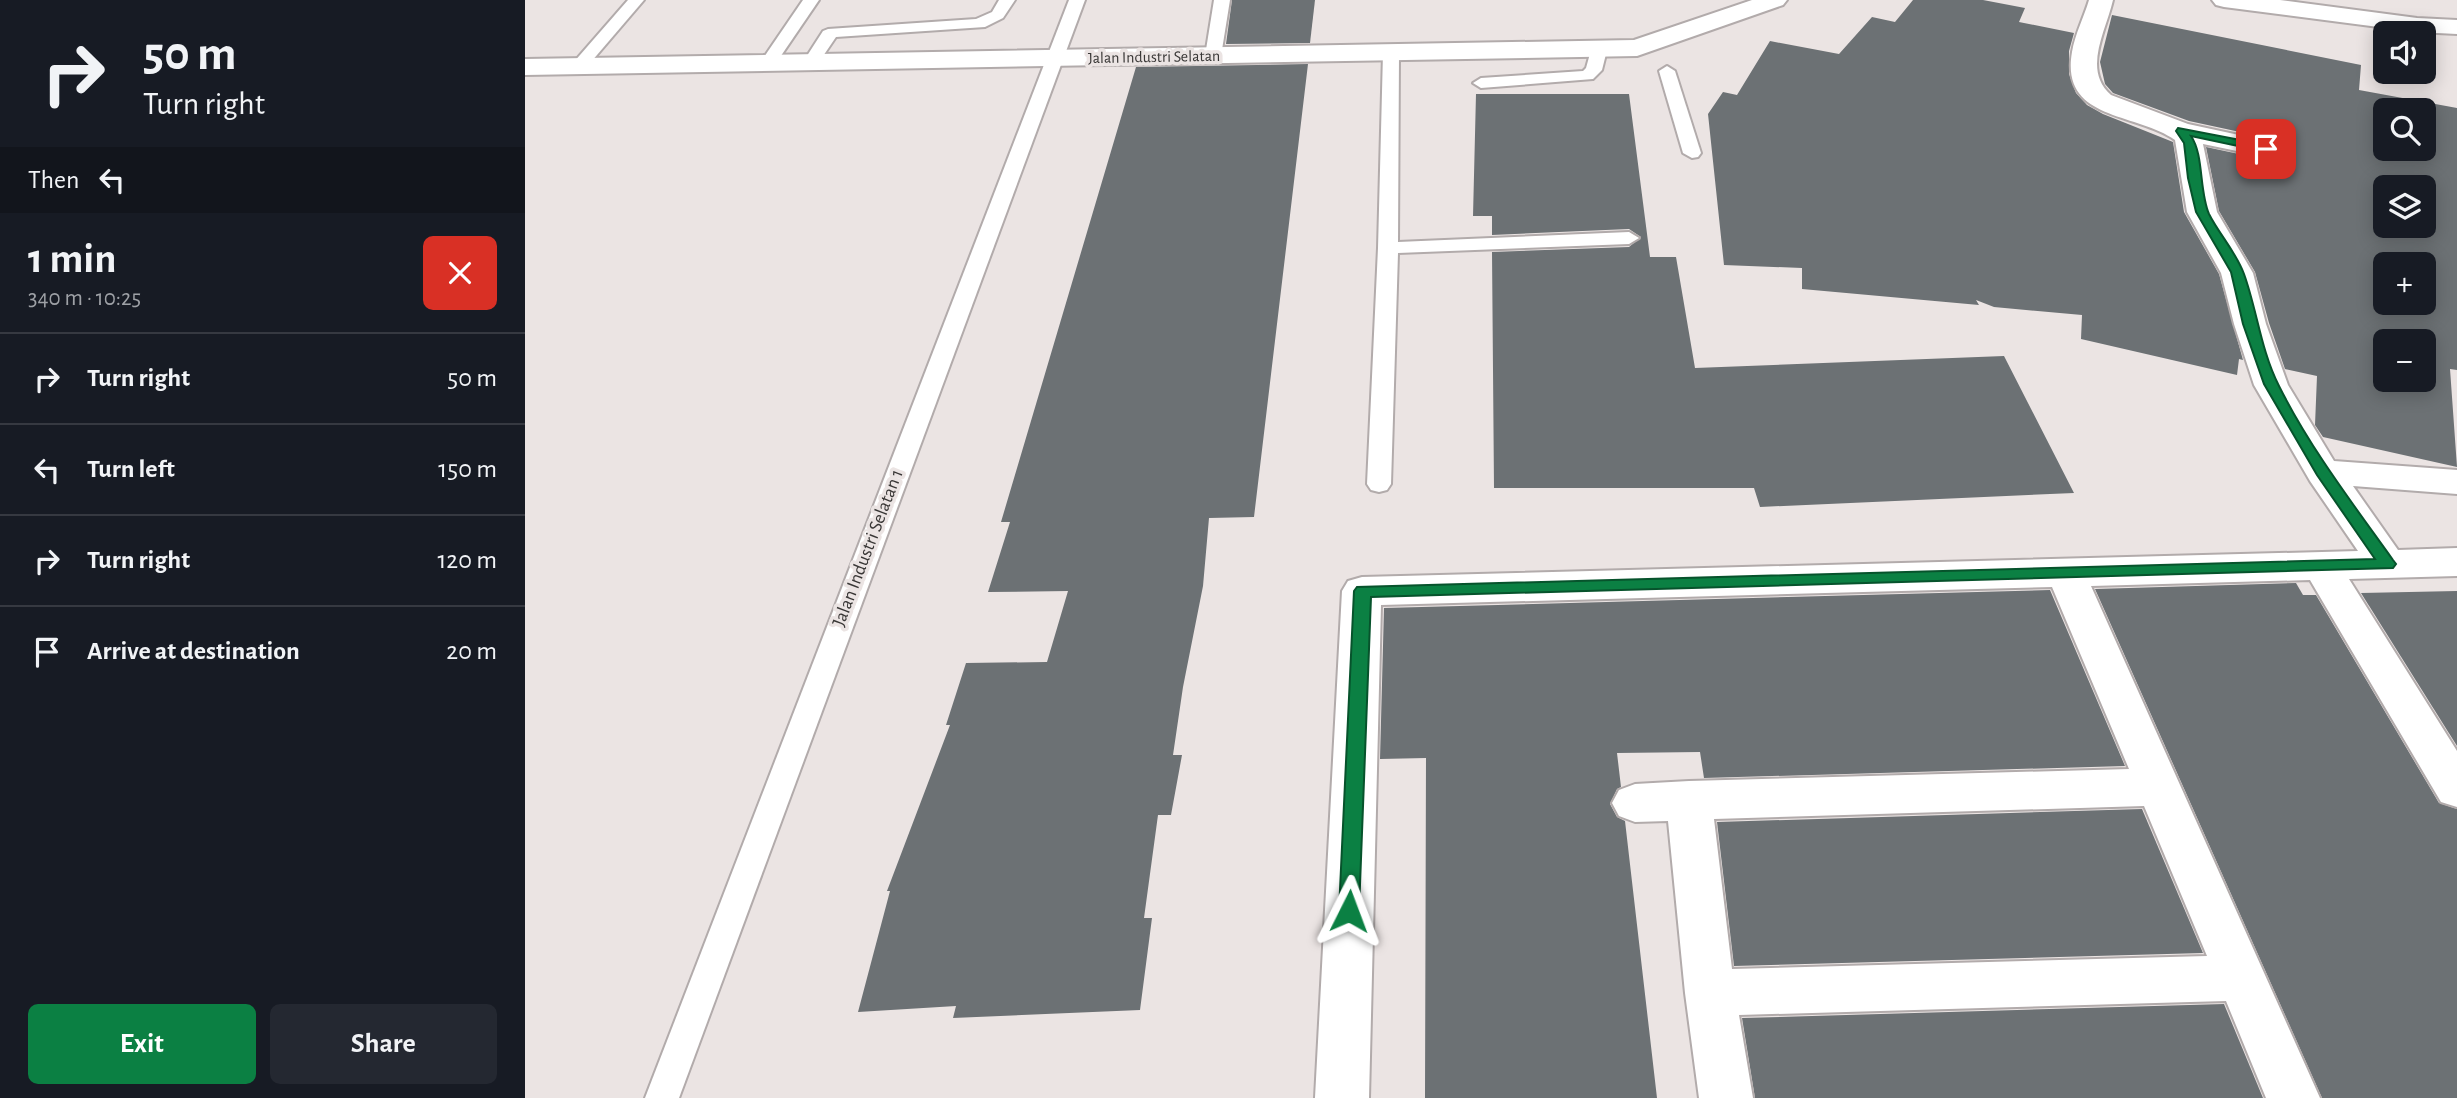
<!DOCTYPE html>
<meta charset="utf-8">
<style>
:root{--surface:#171b24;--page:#242831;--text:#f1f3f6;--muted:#9ea1a6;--line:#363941;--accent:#0b8043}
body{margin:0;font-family:"Alegreya Sans",sans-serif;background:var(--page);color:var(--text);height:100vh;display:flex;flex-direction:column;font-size:26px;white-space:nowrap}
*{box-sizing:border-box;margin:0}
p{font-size:23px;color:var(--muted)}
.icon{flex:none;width:38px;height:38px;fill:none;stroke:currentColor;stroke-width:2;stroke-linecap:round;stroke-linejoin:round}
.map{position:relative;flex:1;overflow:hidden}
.drawer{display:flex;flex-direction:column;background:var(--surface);width:525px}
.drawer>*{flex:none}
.banner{background:#171b24;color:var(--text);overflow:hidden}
.fabs{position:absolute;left:1848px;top:21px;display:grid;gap:14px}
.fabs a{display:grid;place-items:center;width:63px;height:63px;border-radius:10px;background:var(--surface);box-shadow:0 4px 18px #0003;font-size:35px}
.pin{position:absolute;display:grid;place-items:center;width:60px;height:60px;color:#fff;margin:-30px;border-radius:14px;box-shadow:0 4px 10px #0006}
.me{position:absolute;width:77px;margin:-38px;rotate:3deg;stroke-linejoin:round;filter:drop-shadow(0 0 5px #0008)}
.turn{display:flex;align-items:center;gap:24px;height:147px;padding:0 28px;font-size:32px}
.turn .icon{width:91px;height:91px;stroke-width:2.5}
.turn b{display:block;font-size:49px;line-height:60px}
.then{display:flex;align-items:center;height:66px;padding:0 28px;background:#0003;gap:14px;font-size:26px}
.round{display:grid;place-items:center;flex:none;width:74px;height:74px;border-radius:10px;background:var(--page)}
.headline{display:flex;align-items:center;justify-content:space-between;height:119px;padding:0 28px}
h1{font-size:42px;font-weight:700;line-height:52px}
.button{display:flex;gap:14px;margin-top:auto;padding:14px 28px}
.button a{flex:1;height:80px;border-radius:10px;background:var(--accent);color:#fff;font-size:28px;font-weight:700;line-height:80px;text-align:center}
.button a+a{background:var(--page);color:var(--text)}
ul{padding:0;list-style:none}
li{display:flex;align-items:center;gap:21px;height:91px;padding:0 28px;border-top:2px solid var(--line)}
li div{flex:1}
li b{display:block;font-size:26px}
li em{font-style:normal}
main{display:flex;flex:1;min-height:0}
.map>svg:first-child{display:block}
.building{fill:#6c7174;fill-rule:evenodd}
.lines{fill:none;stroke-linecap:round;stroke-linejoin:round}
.lane-casing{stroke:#b2abab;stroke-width:4}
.street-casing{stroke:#b2abab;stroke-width:4}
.lane{fill:#fff;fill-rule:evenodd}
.street{fill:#fff;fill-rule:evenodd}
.route{fill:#0b8043;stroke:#07532c;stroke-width:2}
.labels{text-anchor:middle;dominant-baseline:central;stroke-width:7;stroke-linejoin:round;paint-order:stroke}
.far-street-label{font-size:16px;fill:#393736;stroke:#ebe4e3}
.street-label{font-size:19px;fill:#393736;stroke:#ebe4e3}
</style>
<main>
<section class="drawer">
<div class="banner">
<div class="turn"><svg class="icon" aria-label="right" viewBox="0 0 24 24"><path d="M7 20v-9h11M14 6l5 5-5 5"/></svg><div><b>50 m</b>Turn right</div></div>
<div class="then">Then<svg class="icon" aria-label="left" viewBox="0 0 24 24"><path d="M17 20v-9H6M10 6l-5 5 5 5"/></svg></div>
</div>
<div class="headline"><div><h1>1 min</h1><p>340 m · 10:25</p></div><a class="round" style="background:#d93025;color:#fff"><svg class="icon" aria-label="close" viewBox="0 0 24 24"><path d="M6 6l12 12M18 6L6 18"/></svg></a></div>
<ul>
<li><svg class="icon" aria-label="right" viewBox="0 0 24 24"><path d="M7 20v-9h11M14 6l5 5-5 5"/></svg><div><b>Turn right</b></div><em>50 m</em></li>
<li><svg class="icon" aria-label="left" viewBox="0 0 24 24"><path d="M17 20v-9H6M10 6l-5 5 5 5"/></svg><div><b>Turn left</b></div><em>150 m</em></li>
<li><svg class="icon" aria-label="right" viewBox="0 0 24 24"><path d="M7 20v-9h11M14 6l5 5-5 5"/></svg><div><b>Turn right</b></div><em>120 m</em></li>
<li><svg class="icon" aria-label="arrive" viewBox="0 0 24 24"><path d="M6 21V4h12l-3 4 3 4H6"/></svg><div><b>Arrive at destination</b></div><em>20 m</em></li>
</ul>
<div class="button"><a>Exit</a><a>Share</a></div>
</section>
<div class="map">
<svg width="1932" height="1098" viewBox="0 0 1932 1098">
<rect width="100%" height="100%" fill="#ebe4e3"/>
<g class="building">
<polygon points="707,0 790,0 785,43 701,44"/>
<polygon points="1388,0 1458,0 1500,8 1494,22 1549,33 1544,51 1544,74 1551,93 1562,105 1578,114 1648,142 1659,212 1694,274 1718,360 1714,359 1712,375 1556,339 1557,315 1469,307 1451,300 1454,305 1277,289 1277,268 1199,265 1183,114 1198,92 1212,95 1245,41 1314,54 1347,17 1370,22"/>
<path d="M1587,15L1836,65L1834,90L1932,108V370L1925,369L1932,467L1798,437L1790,425L1792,376L1760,369L1744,323L1730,272L1694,211L1681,147L1742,160L1753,156L1757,148L1752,140L1664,121L1588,93L1580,84L1575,62ZM1860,110H1899V149H1860ZM1860,187H1899V226H1860ZM1860,264H1899V303H1860ZM1860,341H1899V380H1860Z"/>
<polygon points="783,64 729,517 684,518 678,586 658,687 648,755 657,755 646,815 633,815 619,918 627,918 615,1010 428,1018 431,1006 333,1012 365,891 362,891 425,725 421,725 441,663 522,662 543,591 463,592 485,522 476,522 611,67"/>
<polygon points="951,94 1104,94 1125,257 1151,257 1170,368 1479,356 1549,493 1235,507 1229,488 969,488 967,252 1104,247 1116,237 1104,229 967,235 967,216 948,216"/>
<polygon points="1771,583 1778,595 1791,595 1914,803 1932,809 1932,1098 1797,1098 1570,589"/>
<polygon points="1525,590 1600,766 1179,778 1175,752 1092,753 1096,787 1092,789 1085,804 1092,817 1100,821 1132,1098 900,1098 901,758 855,759 859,608"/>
<polygon points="1932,591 1932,746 1836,593"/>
<polygon points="1617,809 1678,953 1209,966 1192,822"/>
<polygon points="1699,1004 1738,1098 1230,1098 1217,1018"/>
</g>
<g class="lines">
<g class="lane-casing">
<g id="lane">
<polygon points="103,0 119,0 60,69 48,69 46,66 48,63"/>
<polygon points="278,0 294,0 249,66 237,66 235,63"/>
<polygon points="474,0 490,0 478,18 460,27 311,37 292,65 280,65 278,62 298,31 303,29 451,19 467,12"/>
<polygon points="544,0 560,0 154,1098 120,1098"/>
<polygon points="689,0 705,0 696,56 688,61 680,56"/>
<polygon points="1074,45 1082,50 1077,70 1068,79 956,88 948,83 956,78 1058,71 1061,68 1066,50"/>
<polygon points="866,48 874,53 873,242 1104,232 1114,238 1104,244 873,253 866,484 862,490 854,492 846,490 842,484 853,248 858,53"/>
<polygon points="1142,66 1150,71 1176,153 1173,157 1167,158 1158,153 1134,71"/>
</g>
</g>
<g class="street-casing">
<g id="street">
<polygon points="1227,0 1262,0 1258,5 1112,56 0,75 0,59 1109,40"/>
<path d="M1564,0H1588C1581,31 1557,70 1586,95L1663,124L1751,143L1755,149L1751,155L1741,157L1678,144L1692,212L1728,273L1741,324L1763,385L1809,461L1932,470V494L1828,486L1873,550L1932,548V576L1824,579L1932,751V807L1916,802L1785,580L1566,586L1795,1098H1741L1701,1001L1214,1015L1228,1098H1174L1160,993L1143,821L1110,822L1094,816L1087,803L1094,790L1110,784L1164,781L1604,769L1527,587L856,605L844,1098H790L817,591L823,581L837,577L1833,551L1785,481L1729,385L1709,324L1696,273L1662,212L1650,140C1610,112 1535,121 1547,52C1550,34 1559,17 1564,0ZM1619,806L1682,956L1207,969L1189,819Z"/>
<polygon points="1687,0 1755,0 1892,18 1932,20 1932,34 1892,32 1699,7 1691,5"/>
</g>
</g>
<use href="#lane" class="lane"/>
<use href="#street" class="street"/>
</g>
<path class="route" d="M1653,128L1741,145L1747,149L1741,152L1666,136C1679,155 1674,191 1684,214C1694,234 1711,252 1719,274C1732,310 1736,351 1754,386C1785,448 1828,504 1868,560L1871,564L1868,568L846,597L834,911L831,918L824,920L817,918L814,911L829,591L832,587L1850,559L1792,475L1739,384L1718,324L1706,272L1671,212L1663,178L1659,143L1651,131Z"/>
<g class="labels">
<g class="far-street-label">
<text transform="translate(629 57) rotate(-1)">Jalan Industri Selatan</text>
</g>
<g class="street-label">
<text transform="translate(343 548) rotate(-69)">Jalan Industri Selatan 1</text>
</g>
</g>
</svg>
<div class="fabs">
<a><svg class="icon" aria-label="sound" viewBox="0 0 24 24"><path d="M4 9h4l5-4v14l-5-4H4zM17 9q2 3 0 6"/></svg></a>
<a><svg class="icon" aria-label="search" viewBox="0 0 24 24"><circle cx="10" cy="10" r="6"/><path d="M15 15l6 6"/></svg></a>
<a><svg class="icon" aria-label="layers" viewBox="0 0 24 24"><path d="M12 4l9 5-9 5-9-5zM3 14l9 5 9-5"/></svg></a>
<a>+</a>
<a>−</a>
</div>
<div class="pin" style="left:1741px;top:149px;background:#d93025"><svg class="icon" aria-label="arrive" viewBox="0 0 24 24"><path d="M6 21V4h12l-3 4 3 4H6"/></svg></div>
<svg class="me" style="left:824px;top:911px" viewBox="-20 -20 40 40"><path d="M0-17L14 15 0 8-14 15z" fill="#0b8043" stroke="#fff" stroke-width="4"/></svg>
</div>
</main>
